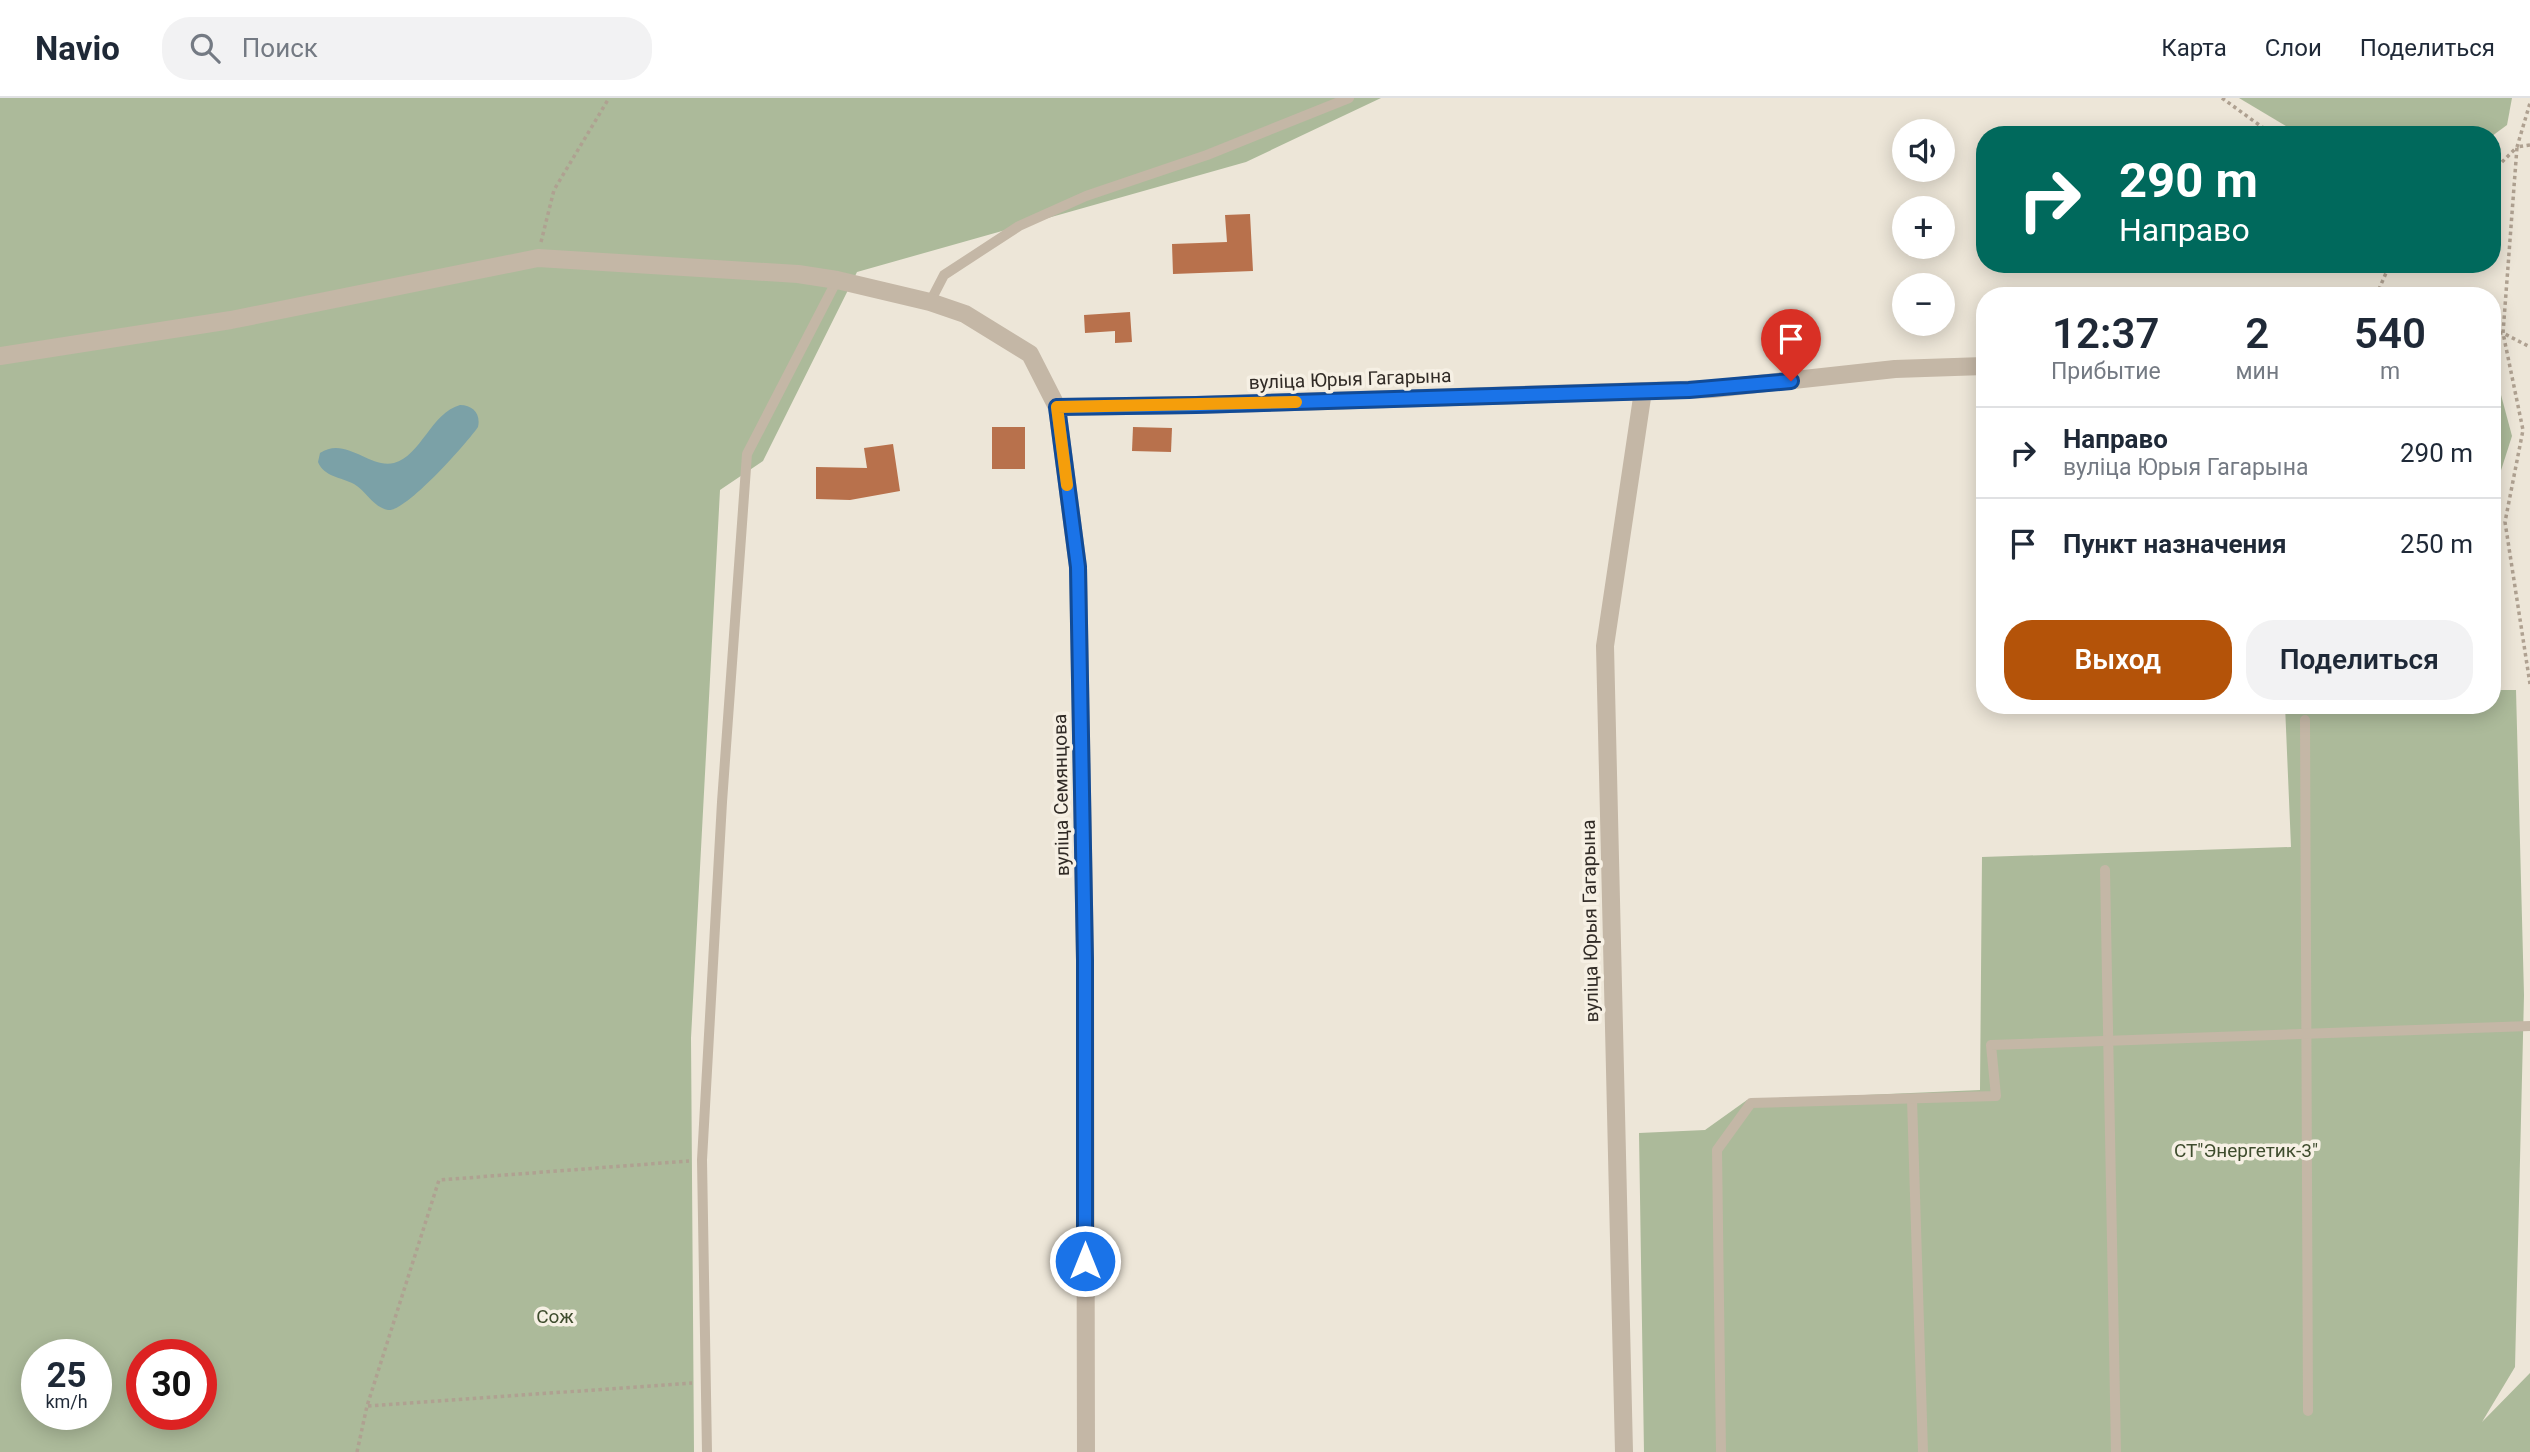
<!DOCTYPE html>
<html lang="ru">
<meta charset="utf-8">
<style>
:root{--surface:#fff;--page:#f2f2f3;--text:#1f2937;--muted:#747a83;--line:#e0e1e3;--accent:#b45309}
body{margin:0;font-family:Roboto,sans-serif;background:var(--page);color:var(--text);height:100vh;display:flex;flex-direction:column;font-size:26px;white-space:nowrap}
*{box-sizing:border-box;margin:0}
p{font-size:23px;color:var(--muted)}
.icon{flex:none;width:38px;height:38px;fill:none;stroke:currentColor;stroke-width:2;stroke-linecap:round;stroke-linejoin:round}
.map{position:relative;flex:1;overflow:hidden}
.drawer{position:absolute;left:1976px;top:189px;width:525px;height:427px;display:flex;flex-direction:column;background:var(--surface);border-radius:28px;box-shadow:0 4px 18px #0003}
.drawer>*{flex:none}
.top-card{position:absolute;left:1976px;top:28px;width:525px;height:147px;border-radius:28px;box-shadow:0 4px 18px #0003;background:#00695c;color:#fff;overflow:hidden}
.controls{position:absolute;left:1892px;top:21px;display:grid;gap:14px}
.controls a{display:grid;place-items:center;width:63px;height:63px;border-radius:50%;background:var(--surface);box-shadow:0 4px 18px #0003;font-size:35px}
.speed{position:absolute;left:21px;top:1241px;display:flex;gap:14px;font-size:35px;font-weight:700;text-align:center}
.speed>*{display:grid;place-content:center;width:91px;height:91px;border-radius:50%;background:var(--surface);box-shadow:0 4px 18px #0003;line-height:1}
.speed small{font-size:18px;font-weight:400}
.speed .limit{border:10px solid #d22;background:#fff;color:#111}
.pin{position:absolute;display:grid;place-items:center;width:60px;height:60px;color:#fff;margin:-72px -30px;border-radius:50% 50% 50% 0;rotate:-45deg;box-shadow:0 0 7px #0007}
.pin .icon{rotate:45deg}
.me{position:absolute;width:77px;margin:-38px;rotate:0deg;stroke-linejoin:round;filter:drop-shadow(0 0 5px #0008)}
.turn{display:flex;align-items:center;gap:24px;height:147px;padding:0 28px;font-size:32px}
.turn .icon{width:91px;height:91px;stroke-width:2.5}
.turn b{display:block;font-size:49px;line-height:60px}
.eta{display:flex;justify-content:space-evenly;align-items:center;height:119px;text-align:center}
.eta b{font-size:42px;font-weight:600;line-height:49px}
.cta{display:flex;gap:14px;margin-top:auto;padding:14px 28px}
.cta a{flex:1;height:80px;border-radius:28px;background:var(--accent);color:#fff;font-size:28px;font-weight:600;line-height:80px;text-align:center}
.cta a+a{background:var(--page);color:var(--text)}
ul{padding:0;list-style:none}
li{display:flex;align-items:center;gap:21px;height:91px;padding:0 28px;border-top:2px solid var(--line)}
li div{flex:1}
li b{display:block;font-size:26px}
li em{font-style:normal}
header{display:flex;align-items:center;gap:42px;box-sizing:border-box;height:98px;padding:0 35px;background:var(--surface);border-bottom:2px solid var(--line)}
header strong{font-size:33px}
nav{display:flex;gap:38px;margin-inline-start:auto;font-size:24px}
.search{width:490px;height:63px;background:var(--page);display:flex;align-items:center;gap:18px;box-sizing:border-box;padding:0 24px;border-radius:28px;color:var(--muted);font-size:26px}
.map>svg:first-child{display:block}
.green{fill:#acba9a;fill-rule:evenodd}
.water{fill:#7ba1a7}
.building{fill:#b8714c}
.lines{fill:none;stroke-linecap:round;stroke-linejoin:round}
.path{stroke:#afa191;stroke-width:3.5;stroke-dasharray:3.5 3.5;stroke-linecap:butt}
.service{stroke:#c4b7a6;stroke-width:10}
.minor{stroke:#c4b7a6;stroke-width:18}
.route-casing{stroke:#114b97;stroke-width:18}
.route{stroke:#1a73e8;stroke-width:12}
.slow{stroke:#f59e0b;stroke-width:12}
.labels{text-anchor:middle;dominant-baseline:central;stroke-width:7;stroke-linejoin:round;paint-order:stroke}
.street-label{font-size:19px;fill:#312b26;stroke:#f6f0e4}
.park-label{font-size:19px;fill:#3e4c2d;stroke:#f6f0e4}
</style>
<header>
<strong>Navio</strong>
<div class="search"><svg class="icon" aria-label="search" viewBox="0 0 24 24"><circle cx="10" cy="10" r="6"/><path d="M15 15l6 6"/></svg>Поиск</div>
<nav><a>Карта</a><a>Слои</a><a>Поделиться</a></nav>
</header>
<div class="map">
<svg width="2530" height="1354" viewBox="0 0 2530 1354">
<rect width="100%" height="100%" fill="#ede6d8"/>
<g class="green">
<path d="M0,0H1381L1246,64L857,174L763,363L720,392L691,940L694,1354H0ZM37,1256H96V1316H37ZM142,1256H201V1316H142Z"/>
<polygon points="2239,0 2512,0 2507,27 2492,38 2301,37"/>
<polygon points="2492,282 2497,282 2512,338 2497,385 2492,384"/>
<polygon points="2492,592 2516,592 2524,897 2515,1269 2482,1324 2530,1275 2530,1354 1644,1354 1639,1035 1705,1032 1747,1002 1980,992 1982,759 2291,749 2285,607 2492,607"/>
</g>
<path class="water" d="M460,307C473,307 481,316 478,329C467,345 405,415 388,412C373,409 366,393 354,386C341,379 324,379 318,364L320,355C346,338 369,371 394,365C421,358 431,315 460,307Z"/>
<g class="building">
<polygon points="1250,116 1253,173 1173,176 1172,146 1227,144 1225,117"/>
<polygon points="1130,214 1132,244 1115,245 1115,233 1085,235 1084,217"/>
<rect x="992" y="329" width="33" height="42"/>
<polygon points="1133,329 1172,330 1171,354 1132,353"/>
<polygon points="893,346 900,393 850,402 816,401 816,369 867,370 864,350"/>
</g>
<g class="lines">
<g class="path">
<polyline points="2222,0 2273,37"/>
<polyline points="2530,47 2517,49 2503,235 2523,332 2505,424 2530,586"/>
<polyline points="2492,74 2517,49 2530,5"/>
<polyline points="541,144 554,92 609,0"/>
<polyline points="2376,198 2386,175 2395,166"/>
<polyline points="2492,235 2503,235 2530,249"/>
<polyline points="368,1308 692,1285"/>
<polyline points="357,1354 367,1308 439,1082 689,1063"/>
</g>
<g class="service">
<polyline points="930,204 944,177 1019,128 1086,98 1207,57 1349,0"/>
<polyline points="2305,622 2308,1313"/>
<polyline points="2105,772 2116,1354"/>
<polyline points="1912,1001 1923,1354"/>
<polyline points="707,1354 702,1062 722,704 747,356 837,182"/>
<polyline points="1721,1354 1717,1052 1751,1005 1996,998 1991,947 2530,928"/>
</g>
<g class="minor">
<polyline points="0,258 231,222 538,160 798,176 837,182 930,204 965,216 1030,256 1057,309 1078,469 1085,862 1086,1354"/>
<polyline points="1057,309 1196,307 1712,291 1895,271 1984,268"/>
<polyline points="1624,1354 1605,548 1643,293"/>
</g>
</g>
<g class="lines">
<g class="route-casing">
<polyline id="route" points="1085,1163 1085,862 1078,469 1057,309 1196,307 1689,292 1791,283"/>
</g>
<use href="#route" class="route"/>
<polyline class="slow" points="1067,387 1057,309 1296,304"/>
</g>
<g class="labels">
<g class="street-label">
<text transform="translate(1350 281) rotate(-2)">вуліца Юрыя Гагарына</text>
<text transform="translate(1061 697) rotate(-91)">вуліца Семянцова</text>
<text transform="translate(1590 823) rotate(-91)">вуліца Юрыя Гагарына</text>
</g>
<g class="park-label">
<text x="2246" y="1052">СТ"Энергетик-3"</text>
<text x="555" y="1218">Сож</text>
</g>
</g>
</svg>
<div class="controls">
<a><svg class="icon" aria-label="sound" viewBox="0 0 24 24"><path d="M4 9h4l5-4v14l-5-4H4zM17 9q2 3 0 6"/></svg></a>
<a>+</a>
<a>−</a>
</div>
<div class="speed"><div>25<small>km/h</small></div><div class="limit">30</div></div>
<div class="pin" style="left:1791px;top:283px;background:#d93025"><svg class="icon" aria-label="arrive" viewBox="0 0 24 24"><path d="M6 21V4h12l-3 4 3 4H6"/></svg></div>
<svg class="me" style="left:1085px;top:1163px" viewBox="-20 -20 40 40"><circle r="17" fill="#1a73e8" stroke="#fff" stroke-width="3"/><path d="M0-11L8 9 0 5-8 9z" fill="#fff"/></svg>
<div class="top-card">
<div class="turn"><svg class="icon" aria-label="right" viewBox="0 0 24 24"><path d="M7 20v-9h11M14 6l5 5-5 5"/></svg><div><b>290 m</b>Направо</div></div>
</div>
<section class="drawer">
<div class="eta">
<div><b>12:37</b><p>Прибытие</p></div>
<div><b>2</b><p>мин</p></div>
<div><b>540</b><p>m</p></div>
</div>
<ul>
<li><svg class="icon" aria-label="right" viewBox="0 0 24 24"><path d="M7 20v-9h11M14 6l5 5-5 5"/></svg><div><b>Направо</b><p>вуліца Юрыя Гагарына</p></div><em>290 m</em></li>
<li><svg class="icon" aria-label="arrive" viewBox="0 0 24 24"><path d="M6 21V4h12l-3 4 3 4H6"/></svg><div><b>Пункт назначения</b></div><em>250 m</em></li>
</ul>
<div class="cta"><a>Выход</a><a>Поделиться</a></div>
</section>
</div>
